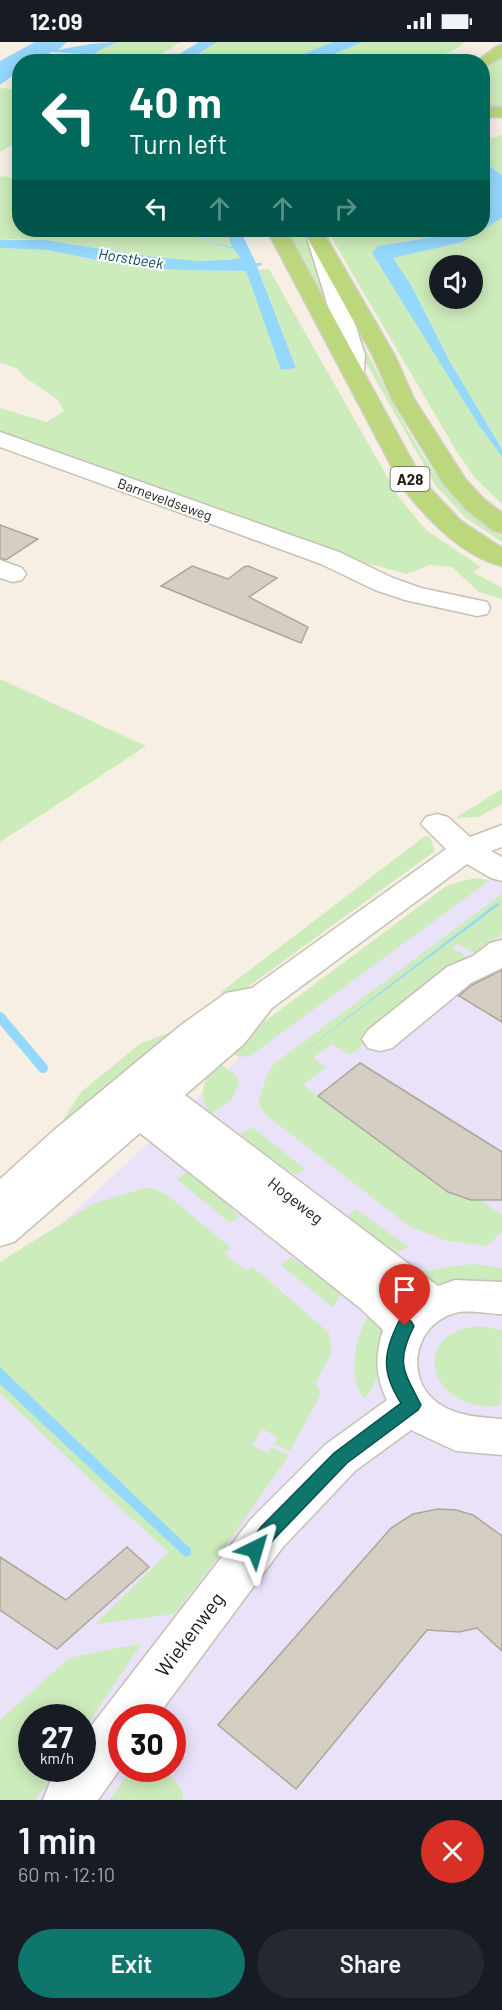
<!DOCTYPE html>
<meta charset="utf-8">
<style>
:root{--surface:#171b24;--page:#242831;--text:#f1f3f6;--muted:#9ea1a6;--accent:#0f766e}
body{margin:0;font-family:Barlow,sans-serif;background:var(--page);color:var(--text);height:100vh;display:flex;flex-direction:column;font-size:22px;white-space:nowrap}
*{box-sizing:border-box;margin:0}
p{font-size:20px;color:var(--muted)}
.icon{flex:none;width:33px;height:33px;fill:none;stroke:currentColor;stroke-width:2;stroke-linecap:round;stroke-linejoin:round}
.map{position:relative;height:1758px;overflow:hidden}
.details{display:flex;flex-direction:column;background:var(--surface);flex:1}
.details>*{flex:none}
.banner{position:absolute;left:12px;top:12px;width:478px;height:183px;border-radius:24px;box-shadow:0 3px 15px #0003;background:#00695c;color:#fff;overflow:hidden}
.fabs{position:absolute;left:429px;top:213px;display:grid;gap:12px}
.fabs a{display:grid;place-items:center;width:54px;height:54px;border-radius:50%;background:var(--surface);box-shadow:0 3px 15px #0003;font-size:30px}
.speed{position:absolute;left:18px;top:1662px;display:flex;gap:12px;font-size:30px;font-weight:700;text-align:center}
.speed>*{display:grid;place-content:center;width:78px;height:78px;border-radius:50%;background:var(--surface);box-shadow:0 3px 15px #0003;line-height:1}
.speed small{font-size:15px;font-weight:400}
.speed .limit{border:9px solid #d22;background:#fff;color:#111}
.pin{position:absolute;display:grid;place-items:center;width:51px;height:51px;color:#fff;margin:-62px -26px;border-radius:50% 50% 50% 0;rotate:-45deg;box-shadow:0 0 6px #0007}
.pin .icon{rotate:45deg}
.me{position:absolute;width:66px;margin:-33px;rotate:40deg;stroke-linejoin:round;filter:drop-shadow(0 0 4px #0008)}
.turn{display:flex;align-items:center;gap:21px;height:126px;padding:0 18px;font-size:27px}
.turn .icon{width:78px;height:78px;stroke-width:2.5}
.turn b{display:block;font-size:42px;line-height:51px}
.lanes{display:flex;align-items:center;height:57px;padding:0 18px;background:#0003;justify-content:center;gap:30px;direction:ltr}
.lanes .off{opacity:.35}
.round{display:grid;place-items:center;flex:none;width:63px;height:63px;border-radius:32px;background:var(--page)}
.head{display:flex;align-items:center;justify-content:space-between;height:102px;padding:0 18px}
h1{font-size:36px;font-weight:600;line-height:45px}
.action{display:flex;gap:12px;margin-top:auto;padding:12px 18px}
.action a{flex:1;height:69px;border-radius:36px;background:var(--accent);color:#fff;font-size:24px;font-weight:600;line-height:69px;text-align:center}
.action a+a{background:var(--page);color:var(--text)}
.status{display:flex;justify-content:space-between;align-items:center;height:42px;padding:0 30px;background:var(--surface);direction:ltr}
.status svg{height:16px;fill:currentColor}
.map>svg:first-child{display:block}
.industrial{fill:#eae2f8;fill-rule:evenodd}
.green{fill:#cdecbb;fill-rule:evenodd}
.water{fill:#95d8fd}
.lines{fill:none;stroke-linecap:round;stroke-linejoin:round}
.stream{stroke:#95d8fd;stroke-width:10}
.building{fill:#d5cec2;stroke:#ada69a;stroke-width:1.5}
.minor-casing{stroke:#c7c0b4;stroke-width:3}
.highway-casing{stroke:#d2d1d1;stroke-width:3}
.minor{fill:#fff;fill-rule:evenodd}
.highway{fill:#bdd77d;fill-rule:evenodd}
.route{fill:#0f766e;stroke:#0a4d48;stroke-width:1.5}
.labels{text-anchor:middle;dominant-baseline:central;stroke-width:4.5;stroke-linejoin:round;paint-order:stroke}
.far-street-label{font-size:14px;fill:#1e1b17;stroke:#fff}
.far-water-label{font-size:15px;font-style:italic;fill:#043f57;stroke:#fff}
.shield{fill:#fff;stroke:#625f5d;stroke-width:1.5}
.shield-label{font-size:15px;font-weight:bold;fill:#1e1b17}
.street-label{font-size:16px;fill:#1e1b17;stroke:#fff}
.near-street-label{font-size:20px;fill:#1e1b17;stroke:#fff}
</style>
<div class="status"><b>12:09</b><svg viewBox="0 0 49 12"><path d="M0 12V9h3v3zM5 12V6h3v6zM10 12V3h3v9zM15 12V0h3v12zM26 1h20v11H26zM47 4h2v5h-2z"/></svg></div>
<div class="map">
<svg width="502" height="1758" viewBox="0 0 502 1758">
<rect width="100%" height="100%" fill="#f7efe3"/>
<path class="industrial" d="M502,826V1758H0V1239L255,1002ZM32,1676H82V1726H32ZM122,1676H172V1726H122Z"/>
<g class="green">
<polygon points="118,0 181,0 149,19 84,20 98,9"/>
<polygon points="217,0 333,0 286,19 187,20"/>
<polygon points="363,0 464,0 459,5 431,19 318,20"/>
<polygon points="502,12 502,68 483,68 483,25"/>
<polygon points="0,46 20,48 19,98 0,110"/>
<polygon points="502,93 502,133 483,119 483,99"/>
<path d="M6,134L19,139L20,188H173L234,207L240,216C209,231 86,203 47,199C31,197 15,197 0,198V135Z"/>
<path d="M502,176V407L449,318L411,243L392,216L463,200ZM440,224H472V256H440Z"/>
<polygon points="178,188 226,188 233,205"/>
<polygon points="282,188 308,188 313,198 339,293"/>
<polygon points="327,188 450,188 434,195 378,204 374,212 478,382 502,415 502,462 476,437 457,410"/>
<polygon points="0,206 47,208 121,223 180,228 246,229 281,328 296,326 259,228 269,227 398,454 425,487 481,525 473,530 502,546 502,557 479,550 452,525 429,523 407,532 348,516 0,390 0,366 47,380 64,369 58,358 23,334 18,327 0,320"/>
<path d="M359,295C397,365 431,453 502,494V500L466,476L436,444L361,312Z"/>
<polygon points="0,637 146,704 0,800"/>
<polygon points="502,747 502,762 478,775 455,776"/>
<polygon points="425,794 430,795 435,809 234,955 221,950"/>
<polygon points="478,836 489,839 250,1014 239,1015 229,1008 229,1006 445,845 461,839"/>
<polygon points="502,852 502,892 476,912 457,901 452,906 471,917 350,1013 332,1002 313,1016 326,1025 303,1043 445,1149 460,1155 480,1158 502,1173 502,1190 487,1204 444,1198 409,1184 266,1073 258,1061 267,1033 274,1022"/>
<polygon points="174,989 56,1089 81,1050 141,1001"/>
<path d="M216,1019L235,1032L239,1041L232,1057L212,1072C195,1058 205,1033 216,1019Z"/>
<polygon points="252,1085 305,1127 297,1133 232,1098"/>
<polygon points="194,1125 200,1131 239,1175 230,1181 177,1137"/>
<polygon points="144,1146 155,1147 167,1153 231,1206 224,1211 246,1229 253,1225 329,1291 332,1310 317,1338 316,1342 321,1352 290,1409 274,1402 278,1395 262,1387 252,1403 268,1411 271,1405 289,1413 218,1515 175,1572 95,1582 169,1510 121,1467 0,1351 0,1342 36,1375 191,1507 0,1325 0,1220 93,1162"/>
<polygon points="356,1167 409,1205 386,1215 348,1173"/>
<polygon points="290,1216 347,1245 332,1265 281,1223"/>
<path d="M474,1222L502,1226V1246C477,1245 440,1249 419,1232L446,1225Z"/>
<path d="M373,1267C376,1274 382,1282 384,1289C388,1310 378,1339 366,1355H363C346,1330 356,1289 373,1267Z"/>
<path d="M479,1284L502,1288L501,1363C434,1375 403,1291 479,1284Z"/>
<polygon points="142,1601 83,1689 82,1676 32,1676 32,1726 57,1727 35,1758 0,1758 0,1678 69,1616"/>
<polygon points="134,1727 170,1733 182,1749 183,1758 110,1758 126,1734"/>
</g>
<g class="water">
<path d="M35,0H67L58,8C78,4 97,0 118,0L98,9L86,19H70L83,15L82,12L52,10L36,19L20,20L19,29L0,43V19Z"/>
<polygon points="199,0 217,0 187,19 168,19"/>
<polygon points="333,0 363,0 318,19 286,19"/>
<polygon points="483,119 502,133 502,176 463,200 393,216 411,243 449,318 502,407 502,415 478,382 372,211 378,204 434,195 450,188 483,188"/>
<polygon points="173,188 232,205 226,188 240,188 256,221 261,221 262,223 257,224 296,326 281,328 246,229 180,228 121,223 47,208 0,206 0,198 45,198 145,214 196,219 231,218 240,216 234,207"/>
<polygon points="497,861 499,863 284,1024"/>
<polygon points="0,1325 191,1507 191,1513 185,1515 0,1342"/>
</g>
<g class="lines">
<polyline class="stream" points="0,975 43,1026"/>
</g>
<g class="building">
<polygon points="0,483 38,497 6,518 0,516"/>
<polygon points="192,524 228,537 244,525 248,524 277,536 249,555 308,585 301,601 161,544"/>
<polygon points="502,928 502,980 459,954 472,943"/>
<polygon points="360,1021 502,1110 502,1158 471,1158 448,1150 318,1054"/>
<polygon points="438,1467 456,1468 473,1473 502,1494 502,1609 477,1586 459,1590 427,1588 296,1747 218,1683 391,1486 413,1472"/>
<polygon points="127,1505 149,1525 57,1607 0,1568 0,1515 66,1558"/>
</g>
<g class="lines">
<g class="minor-casing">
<g id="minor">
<polygon points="317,190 324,192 327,196 365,313 364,329 361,334 353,336 345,334 342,329 343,313 307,196 310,192"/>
<polygon points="0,390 339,510 393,536 421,546 487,560 490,566 487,572 477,574 405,558 375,548 321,522 0,405"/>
<polygon points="0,518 22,526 26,532 22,538 13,540 0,536"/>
<path d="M437,772L448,775L470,795L502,783V805L491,809L502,815V839L491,836L467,822L272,966L244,1002L185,1053L438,1244L455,1238L502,1240V1272C488,1272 469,1267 455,1271C414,1282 403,1337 439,1362C459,1375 480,1375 502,1377V1413L456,1409L411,1388L355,1429L283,1505L156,1676H122V1724L98,1758H43L50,1740L60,1726H82V1696L251,1477L325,1403L387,1358C375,1334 375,1313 383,1288L360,1266L140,1091L14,1200L0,1204V1137L53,1089L181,983L226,951L252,946L446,807L421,782L426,775Z"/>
<polygon points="502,898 502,926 471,941 392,1006 380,1009 368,1006 362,997 368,988 447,925 473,914 490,901"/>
</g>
</g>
<g class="highway-casing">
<g id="highway">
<polygon points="502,3 502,15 483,26 483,20 476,20 496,5"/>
<rect x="483" y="65" width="19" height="10"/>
<path d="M267,188H286L423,439L461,479L502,506V524C462,514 428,478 403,446Z"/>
<polygon points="303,188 322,188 395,314 414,357 466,438 485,458 502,471 502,491 493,488 467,468 444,442 392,357 373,314"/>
</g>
</g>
<use href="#minor" class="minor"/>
<use href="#highway" class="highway"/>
</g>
<path class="route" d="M405,1277L411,1279L414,1284C395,1322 404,1329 421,1363L418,1368L347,1421L274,1497L261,1513L255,1515L248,1513L245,1507L261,1485L334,1411L401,1361C381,1330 383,1311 399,1279Z"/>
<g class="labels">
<g class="far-street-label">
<text transform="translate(165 457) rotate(20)">Barneveldseweg</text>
</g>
<g class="far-water-label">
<text transform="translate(131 216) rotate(9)">Horstbeek</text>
</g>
<rect class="shield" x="390.5" y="425" width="39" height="24" rx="4.5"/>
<g class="shield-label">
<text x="410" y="437">A28</text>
</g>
<g class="street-label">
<text transform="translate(296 1158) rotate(38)">Hogeweg</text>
</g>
<g class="near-street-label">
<text transform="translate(189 1592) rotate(-53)">Wiekenweg</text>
</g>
</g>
</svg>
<div class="fabs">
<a><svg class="icon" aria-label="sound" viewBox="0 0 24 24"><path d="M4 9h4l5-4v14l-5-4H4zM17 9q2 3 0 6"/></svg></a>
</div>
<div class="speed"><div>27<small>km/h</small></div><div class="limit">30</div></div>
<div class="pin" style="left:405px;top:1284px;background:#d93025"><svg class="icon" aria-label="arrive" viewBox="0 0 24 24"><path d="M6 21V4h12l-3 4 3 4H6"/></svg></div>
<svg class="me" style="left:255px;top:1507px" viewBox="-20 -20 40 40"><path d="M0-17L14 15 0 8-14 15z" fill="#0f766e" stroke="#fff" stroke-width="4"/></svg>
<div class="banner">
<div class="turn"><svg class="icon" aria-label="left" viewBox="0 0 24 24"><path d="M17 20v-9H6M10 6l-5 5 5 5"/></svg><div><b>40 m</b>Turn left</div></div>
<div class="lanes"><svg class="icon" aria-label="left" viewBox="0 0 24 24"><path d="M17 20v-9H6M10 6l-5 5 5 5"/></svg><svg class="icon off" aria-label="ahead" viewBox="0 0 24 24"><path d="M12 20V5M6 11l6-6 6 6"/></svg><svg class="icon off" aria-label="ahead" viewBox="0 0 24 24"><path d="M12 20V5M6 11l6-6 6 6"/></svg><svg class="icon off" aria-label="right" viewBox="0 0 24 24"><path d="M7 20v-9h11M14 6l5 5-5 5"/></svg></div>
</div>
</div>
<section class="details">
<div class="head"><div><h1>1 min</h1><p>60 m · 12:10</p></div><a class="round" style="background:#d93025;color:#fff"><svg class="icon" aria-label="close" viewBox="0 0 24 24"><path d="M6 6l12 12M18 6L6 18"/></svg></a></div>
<div class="action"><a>Exit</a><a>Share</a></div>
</section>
